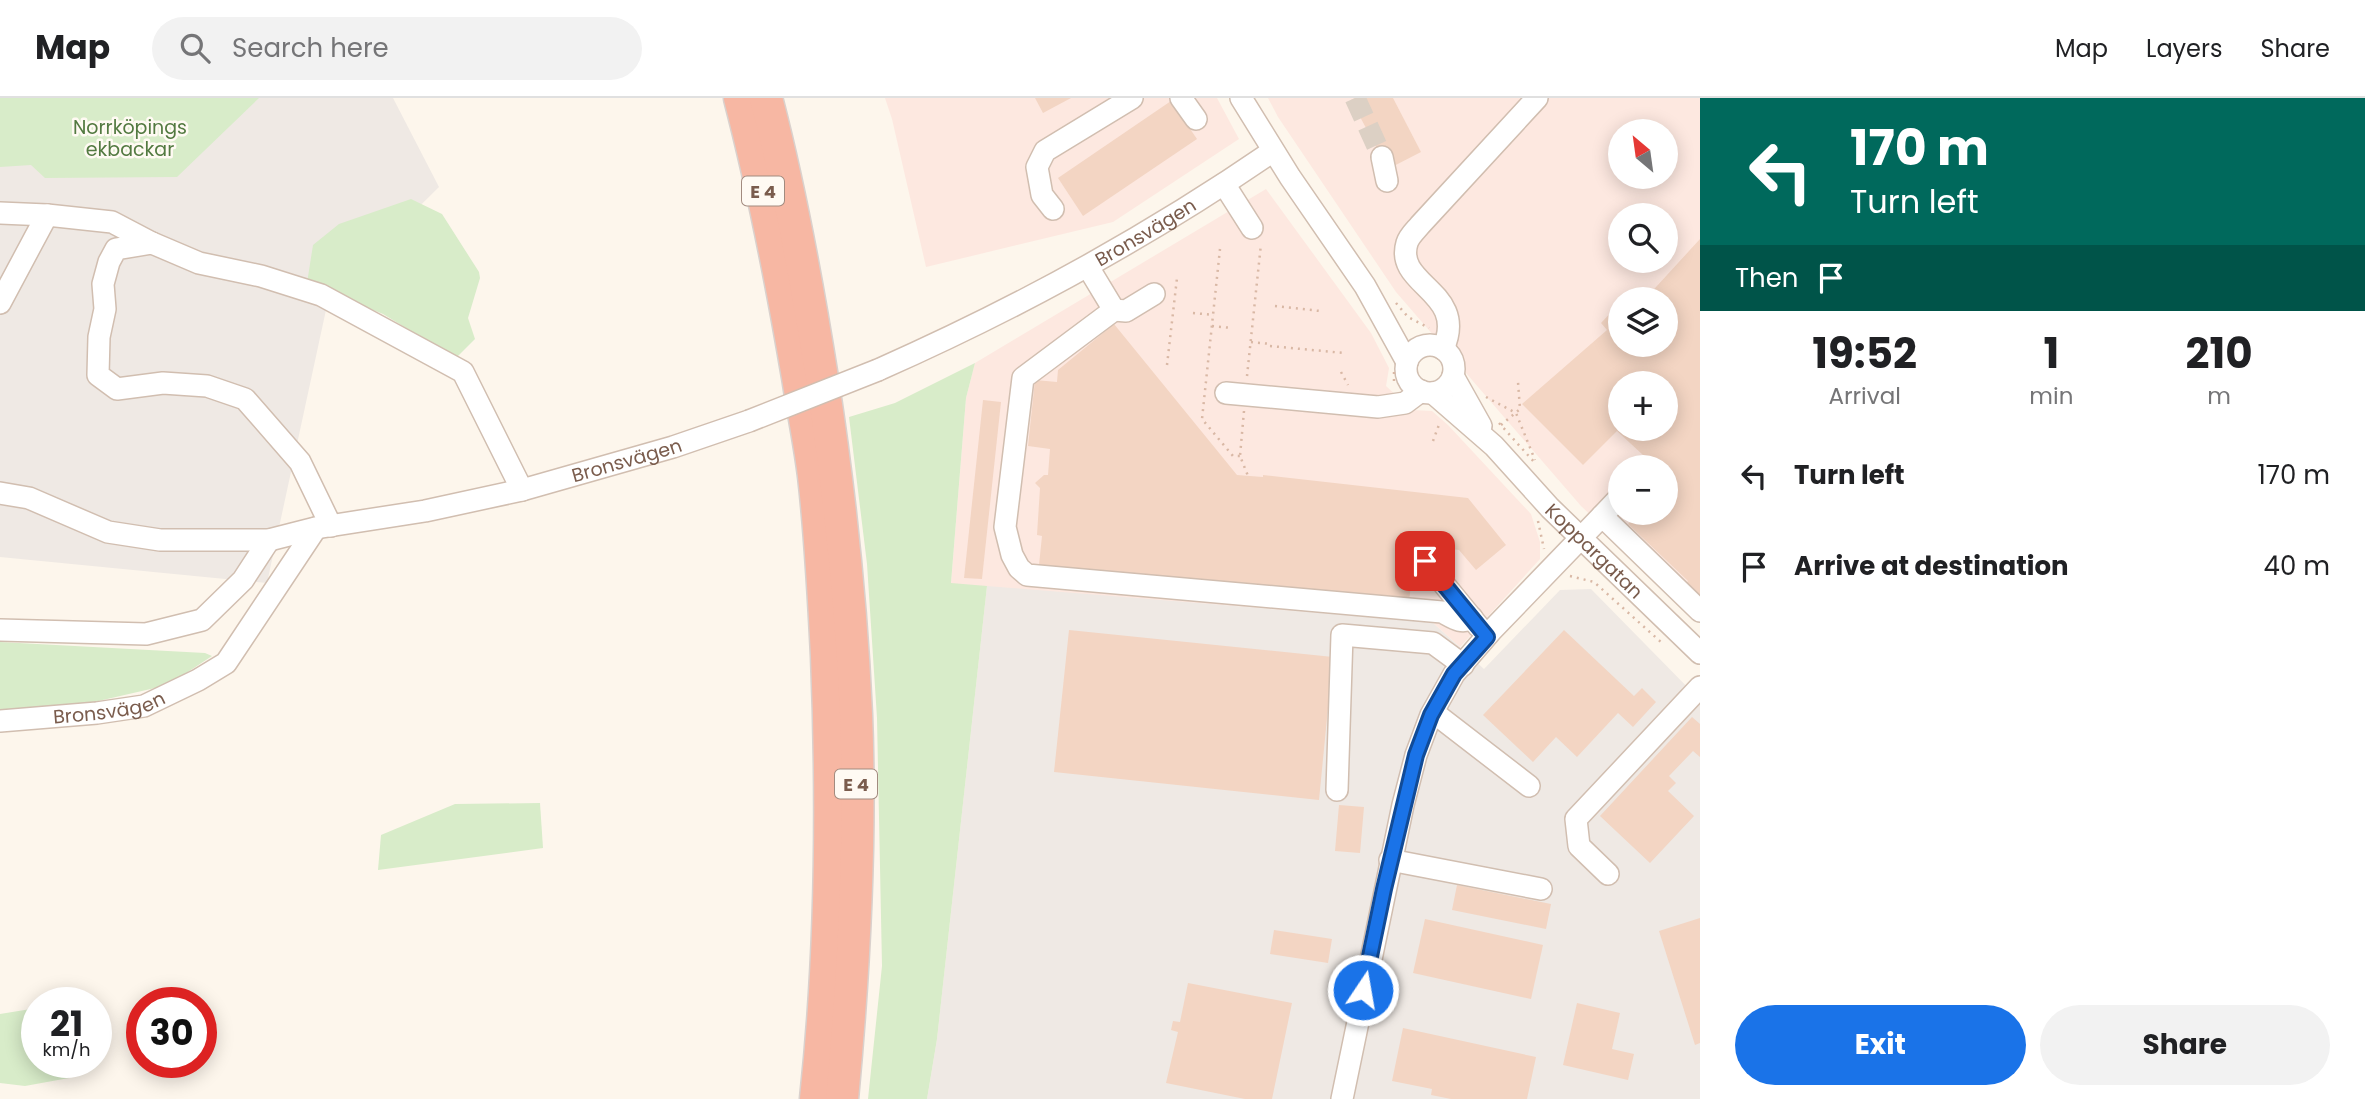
<!DOCTYPE html>
<meta charset="utf-8">
<style>
:root{--surface:#fff;--page:#f2f2f2;--text:#202124;--muted:#757577;--line:#e0e0e0;--accent:#1a73e8}
body{margin:0;font-family:Poppins,sans-serif;background:var(--page);color:var(--text);height:100vh;display:flex;flex-direction:column;font-size:26px;white-space:nowrap}
*{box-sizing:border-box;margin:0}
p{font-size:23px;color:var(--muted)}
.icon{flex:none;width:38px;height:38px;fill:none;stroke:currentColor;stroke-width:2;stroke-linecap:round;stroke-linejoin:round}
.map{position:relative;flex:1;overflow:hidden}
.sheet{display:flex;flex-direction:column;background:var(--surface);width:665px}
.sheet>*{flex:none}
.banner{background:#00695c;color:#fff;overflow:hidden}
.needle{width:46px;rotate:331deg}
.controls{position:absolute;left:1608px;top:21px;display:grid;gap:14px}
.controls a{display:grid;place-items:center;width:70px;height:70px;border-radius:50%;background:var(--surface);box-shadow:0 4px 18px #0003;font-size:35px}
.speed{position:absolute;left:21px;top:889px;display:flex;gap:14px;font-size:35px;font-weight:700;text-align:center}
.speed>*{display:grid;place-content:center;width:91px;height:91px;border-radius:50%;background:var(--surface);box-shadow:0 4px 18px #0003;line-height:1}
.speed small{font-size:18px;font-weight:400}
.speed .limit{border:10px solid #d22;background:#fff;color:#111}
.pin{position:absolute;display:grid;place-items:center;width:60px;height:60px;color:#fff;margin:-30px;border-radius:14px;box-shadow:0 4px 10px #0006}
.me{position:absolute;width:77px;margin:-38px;rotate:12deg;stroke-linejoin:round;filter:drop-shadow(0 0 5px #0008)}
.turn{display:flex;align-items:center;gap:24px;height:147px;padding:0 35px;font-size:32px}
.turn .icon{width:91px;height:91px;stroke-width:2.5}
.turn b{display:block;font-size:49px;line-height:60px}
.then{display:flex;align-items:center;height:66px;padding:0 35px;background:#0003;gap:14px;font-size:26px}
.eta{display:flex;justify-content:space-evenly;align-items:center;height:119px;text-align:center}
.eta b{font-size:42px;font-weight:700;line-height:49px}
.button{display:flex;gap:14px;margin-top:auto;padding:14px 35px}
.button a{flex:1;height:80px;border-radius:42px;background:var(--accent);color:#fff;font-size:28px;font-weight:700;line-height:80px;text-align:center}
.button a+a{background:var(--page);color:var(--text)}
ul{padding:0;list-style:none}
li{display:flex;align-items:center;gap:21px;height:91px;padding:0 35px}
li div{flex:1}
li b{display:block;font-size:26px}
li em{font-style:normal}
header{display:flex;align-items:center;gap:42px;box-sizing:border-box;height:98px;padding:0 35px;background:var(--surface);border-bottom:2px solid var(--line)}
header strong{font-size:33px}
nav{display:flex;gap:38px;margin-inline-start:auto;font-size:24px}
.search{width:490px;height:63px;background:var(--page);display:flex;align-items:center;gap:18px;box-sizing:border-box;padding:0 24px;border-radius:38px;color:var(--muted);font-size:26px}
main{display:flex;flex:1;min-height:0}
.map>svg:first-child{display:block}
.commercial{fill:#fde8e0;fill-rule:evenodd}
.industrial{fill:#efe9e4}
.green{fill:#d8ecc9}
.building{fill:#f3d5c3;fill-rule:evenodd}
.lines{fill:none;stroke-linecap:round;stroke-linejoin:round}
.minor-tunnel{stroke:#dcd0c4;stroke-width:21;stroke-dasharray:21 10;stroke-linecap:butt}
.minor-casing{stroke:#d1beb0;stroke-width:24}
.highway-casing{stroke:#dad1cd;stroke-width:35}
.path{stroke:#d9b8a5;stroke-width:2.5;stroke-dasharray:2 5;stroke-linecap:butt}
.minor{stroke:#fff;stroke-width:21}
.highway{stroke:#f7b7a3;stroke-width:32}
.minor-bridge-casing{stroke:#d1beb0;stroke-width:24;stroke-linecap:butt}
.minor-bridge{stroke:#fff;stroke-width:21}
.route-casing{stroke:#114b97;stroke-width:18}
.route{stroke:#1a73e8;stroke-width:12}
.labels{text-anchor:middle;dominant-baseline:central;stroke-width:5;stroke-linejoin:round;paint-order:stroke}
.shield{fill:#fffaf3;stroke:#a28b7f;stroke-width:2}
.shield-label{font-size:18px;font-weight:bold;fill:#7a5c4d}
.park-label{font-size:19px;fill:#537a41;stroke:#fffaf3}
.street-label{font-size:19px;fill:#7a5c4d;stroke:#fffaf3}
</style>
<header>
<strong>Map</strong>
<div class="search"><svg class="icon" aria-label="search" viewBox="0 0 24 24"><circle cx="10" cy="10" r="6"/><path d="M15 15l6 6"/></svg>Search here</div>
<nav><a>Map</a><a>Layers</a><a>Share</a></nav>
</header>
<main>
<div class="map">
<svg width="1700" height="1001" viewBox="0 0 1700 1001">
<rect width="100%" height="100%" fill="#fdf6ec"/>
<g class="commercial">
<polygon points="885,0 1217,0 1239,41 1113,124 926,169 892,21"/>
<path d="M1268,0H1700V521L1581,408L1396,194L1278,19ZM1620,33H1666V79H1620ZM1620,117H1666V163H1620ZM1620,201H1666V247H1620ZM1620,285H1666V331H1620ZM1620,369H1666V415H1620Z"/>
<polygon points="1266,91 1371,235 1389,270 1386,288 1412,312 1432,313 1448,327 1531,416 1540,444 1540,461 1460,549 1432,524 951,486 966,300 975,265"/>
</g>
<g class="industrial">
<polygon points="95,0 393,0 439,89 329,198 267,485 0,459 0,36"/>
<polygon points="987,488 1432,524 1484,571 1560,492 1591,491 1700,602 1700,1001 927,1001 937,941"/>
</g>
<g class="green">
<polygon points="0,0 259,0 177,79 45,80 31,67 0,69"/>
<polygon points="411,101 442,116 479,174 480,180 468,220 475,241 456,260 383,216 307,185 313,147 339,126"/>
<polygon points="975,265 966,300 951,485 987,488 937,941 927,1001 868,1001 882,868 877,620 867,466 849,319 895,305"/>
<polygon points="0,544 205,555 212,558 168,587 81,607 0,615"/>
<polygon points="540,705 543,750 378,772 381,737 455,706"/>
<polygon points="37,910 37,964 74,964 69,980 25,988 0,985 0,916"/>
</g>
<g class="building">
<polygon points="1035,0 1071,0 1043,15"/>
<polygon points="1355,0 1393,0 1421,54 1388,71 1351,2"/>
<polygon points="1171,3 1197,41 1083,118 1058,80"/>
<path d="M1700,141V507L1682,490L1688,483L1628,426L1638,415H1666V384L1669,381L1666,379V369H1656L1617,333L1583,367L1522,306L1607,232L1601,225L1615,210L1620,215V247H1666V201H1645ZM1620,285H1666V331H1620Z"/>
<polygon points="1114,226 1237,377 1263,379 1263,377 1468,400 1506,447 1476,472 1459,452 1415,447 1409,505 1039,467 1042,438 1037,437 1040,390 1035,385 1044,377 1048,377 1050,351 1028,348 1035,282 1057,284 1058,272"/>
<polygon points="983,302 1001,304 982,481 964,480"/>
<polygon points="1069,532 1333,559 1319,702 1054,674"/>
<polygon points="1564,532 1634,598 1642,590 1656,604 1633,629 1618,615 1577,659 1556,639 1533,664 1483,617"/>
<polygon points="1692,619 1700,626 1700,659 1693,653 1669,678 1676,685 1668,693 1694,718 1650,765 1600,718"/>
<polygon points="1339,707 1364,709 1360,755 1335,753"/>
<polygon points="1457,787 1551,806 1546,831 1452,812"/>
<polygon points="1700,820 1700,945 1695,947 1659,833"/>
<polygon points="1425,821 1543,847 1531,901 1413,875"/>
<polygon points="1274,832 1332,841 1328,865 1270,856"/>
<polygon points="1188,885 1292,905 1272,1001 1245,1001 1166,985 1178,934 1171,932 1173,923 1180,924"/>
<polygon points="1577,905 1620,915 1612,951 1634,956 1628,982 1563,967"/>
<polygon points="1403,930 1536,959 1527,1001 1451,1001 1431,997 1432,991 1392,983"/>
</g>
<g class="lines">
<polyline class="minor-tunnel" points="1355,0 1382,59"/>
<g class="minor-casing">
<g id="minor">
<polyline points="1181,0 1196,21"/>
<polyline points="1241,0 1290,79 1365,188 1407,264"/>
<polyline points="1382,59 1387,83"/>
<polyline points="1224,86 1252,130"/>
<polyline points="1053,111 1042,97 1037,69 1045,53 1132,0"/>
<polyline points="0,115 47,117 112,124 152,145"/>
<polyline points="1088,169 1114,212 1126,213 1154,196"/>
<polyline points="0,205 47,117"/>
<path d="M1114,212L1023,280L1005,429L1012,457L1019,470L1027,477L1442,514C1452,519 1461,527 1472,520"/>
<circle cx="1430" cy="271" r="24"/>
<path d="M1443,251C1469,193 1394,188 1407,145C1409,138 1416,132 1420,127L1537,0"/>
<path id="s1" d="M878,272C1016,211 1148,139 1273,53"/>
<polyline points="1453,278 1481,328"/>
<polyline points="1226,295 1378,309 1405,305 1421,293"/>
<path id="s2" d="M1433,295L1494,348L1550,410L1700,555"/>
<path id="s3" d="M0,395L29,400L108,434L160,442H269L316,430L425,413L522,392L673,349L749,323"/>
<polyline points="1602,418 1620,399"/>
<polyline points="331,428 300,364 245,301 207,288 163,285 117,291 98,277 99,239 105,211 103,186 109,164 116,151 152,145 199,165 261,178 321,197 463,274 522,392"/>
<polyline points="1425,463 1479,529"/>
<polyline points="0,532 146,536 202,522 243,482 269,442"/>
<polyline points="1433,614 1529,688"/>
<path id="s4" d="M0,623L97,615L144,608L198,582L226,565L316,430"/>
<polyline points="1337,692 1342,537 1433,545 1463,567"/>
<polyline points="1390,762 1541,791"/>
<polyline points="1608,776 1579,748 1576,721 1700,589"/>
<polyline points="1342,1001 1403,707 1416,657 1431,617 1454,576 1492,532 1602,418 1700,513"/>
</g>
</g>
<g class="highway-casing">
<g id="highway">
<path d="M740,0C764,92 782,185 798,279C803,312 810,345 814,378C821,438 824,498 827,558C833,706 832,854 816,1001"/>
<path d="M766,0C790,92 807,185 822,280C839,391 851,503 856,616C861,744 854,873 842,1001"/>
</g>
</g>
<g class="path">
<polyline points="1220,151 1202,321 1233,358 1240,358"/>
<polyline points="1396,205 1408,219 1429,230"/>
<polyline points="1275,208 1320,213"/>
<polyline points="1193,215 1214,217"/>
<polyline points="1212,228 1232,230"/>
<polyline points="1251,244 1271,246"/>
<polyline points="1270,248 1344,255"/>
<polyline points="1167,267 1177,180"/>
<polyline points="1341,274 1348,287"/>
<polyline points="1394,274 1394,288"/>
<polyline points="1247,278 1261,146"/>
<polyline points="1486,299 1516,315 1535,362"/>
<polyline points="1244,313 1240,358 1248,378"/>
<polyline points="1499,325 1535,365"/>
<polyline points="1501,327 1520,311 1518,284"/>
<polyline points="1433,343 1440,324"/>
<polyline points="1538,423 1544,451"/>
<polyline points="1570,478 1594,484 1662,545"/>
</g>
<use href="#minor" class="minor"/>
<use href="#highway" class="highway"/>
<g class="minor-bridge-casing">
<polyline id="minor-bridge" points="749,323 878,272"/>
</g>
<use href="#minor-bridge" class="minor-bridge"/>
</g>
<g class="lines">
<g class="route-casing">
<polyline id="route" points="1363,892 1384,791 1416,657 1431,617 1454,576 1487,539 1425,463"/>
</g>
<use href="#route" class="route"/>
</g>
<g class="labels">
<g class="shield">
<rect x="742" y="78.5" width="42" height="29" rx="5"/>
<rect x="835" y="671.5" width="42" height="29" rx="5"/>
</g>
<g class="shield-label">
<text x="763" y="93">E 4</text>
<text x="856" y="686">E 4</text>
</g>
<g class="park-label">
<text x="130" y="29">Norrköpings<tspan x="130" dy="22">ekbackar</tspan></text>
</g>
<g class="street-label">
<text stroke="none"><textPath href="#s1" startOffset="301">Bronsvägen</textPath></text>
<text stroke="none"><textPath href="#s3" startOffset="644">Bronsvägen</textPath></text>
<text stroke="none"><textPath href="#s2" startOffset="226">Koppargatan</textPath></text>
<text stroke="none"><textPath href="#s4" startOffset="110">Bronsvägen</textPath></text>
</g>
</g>
</svg>
<div class="controls">
<a><svg class="needle" viewBox="-14 -14 28 28"><path d="M0-13l5 13h-10z" fill="#e53935"/><path d="M0 13l5-13h-10z" fill="#757577"/></svg></a>
<a><svg class="icon" aria-label="search" viewBox="0 0 24 24"><circle cx="10" cy="10" r="6"/><path d="M15 15l6 6"/></svg></a>
<a><svg class="icon" aria-label="layers" viewBox="0 0 24 24"><path d="M12 4l9 5-9 5-9-5zM3 14l9 5 9-5"/></svg></a>
<a>+</a>
<a>−</a>
</div>
<div class="speed"><div>21<small>km/h</small></div><div class="limit">30</div></div>
<div class="pin" style="left:1425px;top:463px;background:#d93025"><svg class="icon" aria-label="arrive" viewBox="0 0 24 24"><path d="M6 21V4h12l-3 4 3 4H6"/></svg></div>
<svg class="me" style="left:1363px;top:892px" viewBox="-20 -20 40 40"><circle r="17" fill="#1a73e8" stroke="#fff" stroke-width="3"/><path d="M0-11L8 9 0 5-8 9z" fill="#fff"/></svg>
</div>
<section class="sheet">
<div class="banner">
<div class="turn"><svg class="icon" aria-label="left" viewBox="0 0 24 24"><path d="M17 20v-9H6M10 6l-5 5 5 5"/></svg><div><b>170 m</b>Turn left</div></div>
<div class="then">Then<svg class="icon" aria-label="arrive" viewBox="0 0 24 24"><path d="M6 21V4h12l-3 4 3 4H6"/></svg></div>
</div>
<div class="eta">
<div><b>19:52</b><p>Arrival</p></div>
<div><b>1</b><p>min</p></div>
<div><b>210</b><p>m</p></div>
</div>
<ul>
<li><svg class="icon" aria-label="left" viewBox="0 0 24 24"><path d="M17 20v-9H6M10 6l-5 5 5 5"/></svg><div><b>Turn left</b></div><em>170 m</em></li>
<li><svg class="icon" aria-label="arrive" viewBox="0 0 24 24"><path d="M6 21V4h12l-3 4 3 4H6"/></svg><div><b>Arrive at destination</b></div><em>40 m</em></li>
</ul>
<div class="button"><a>Exit</a><a>Share</a></div>
</section>
</main>
